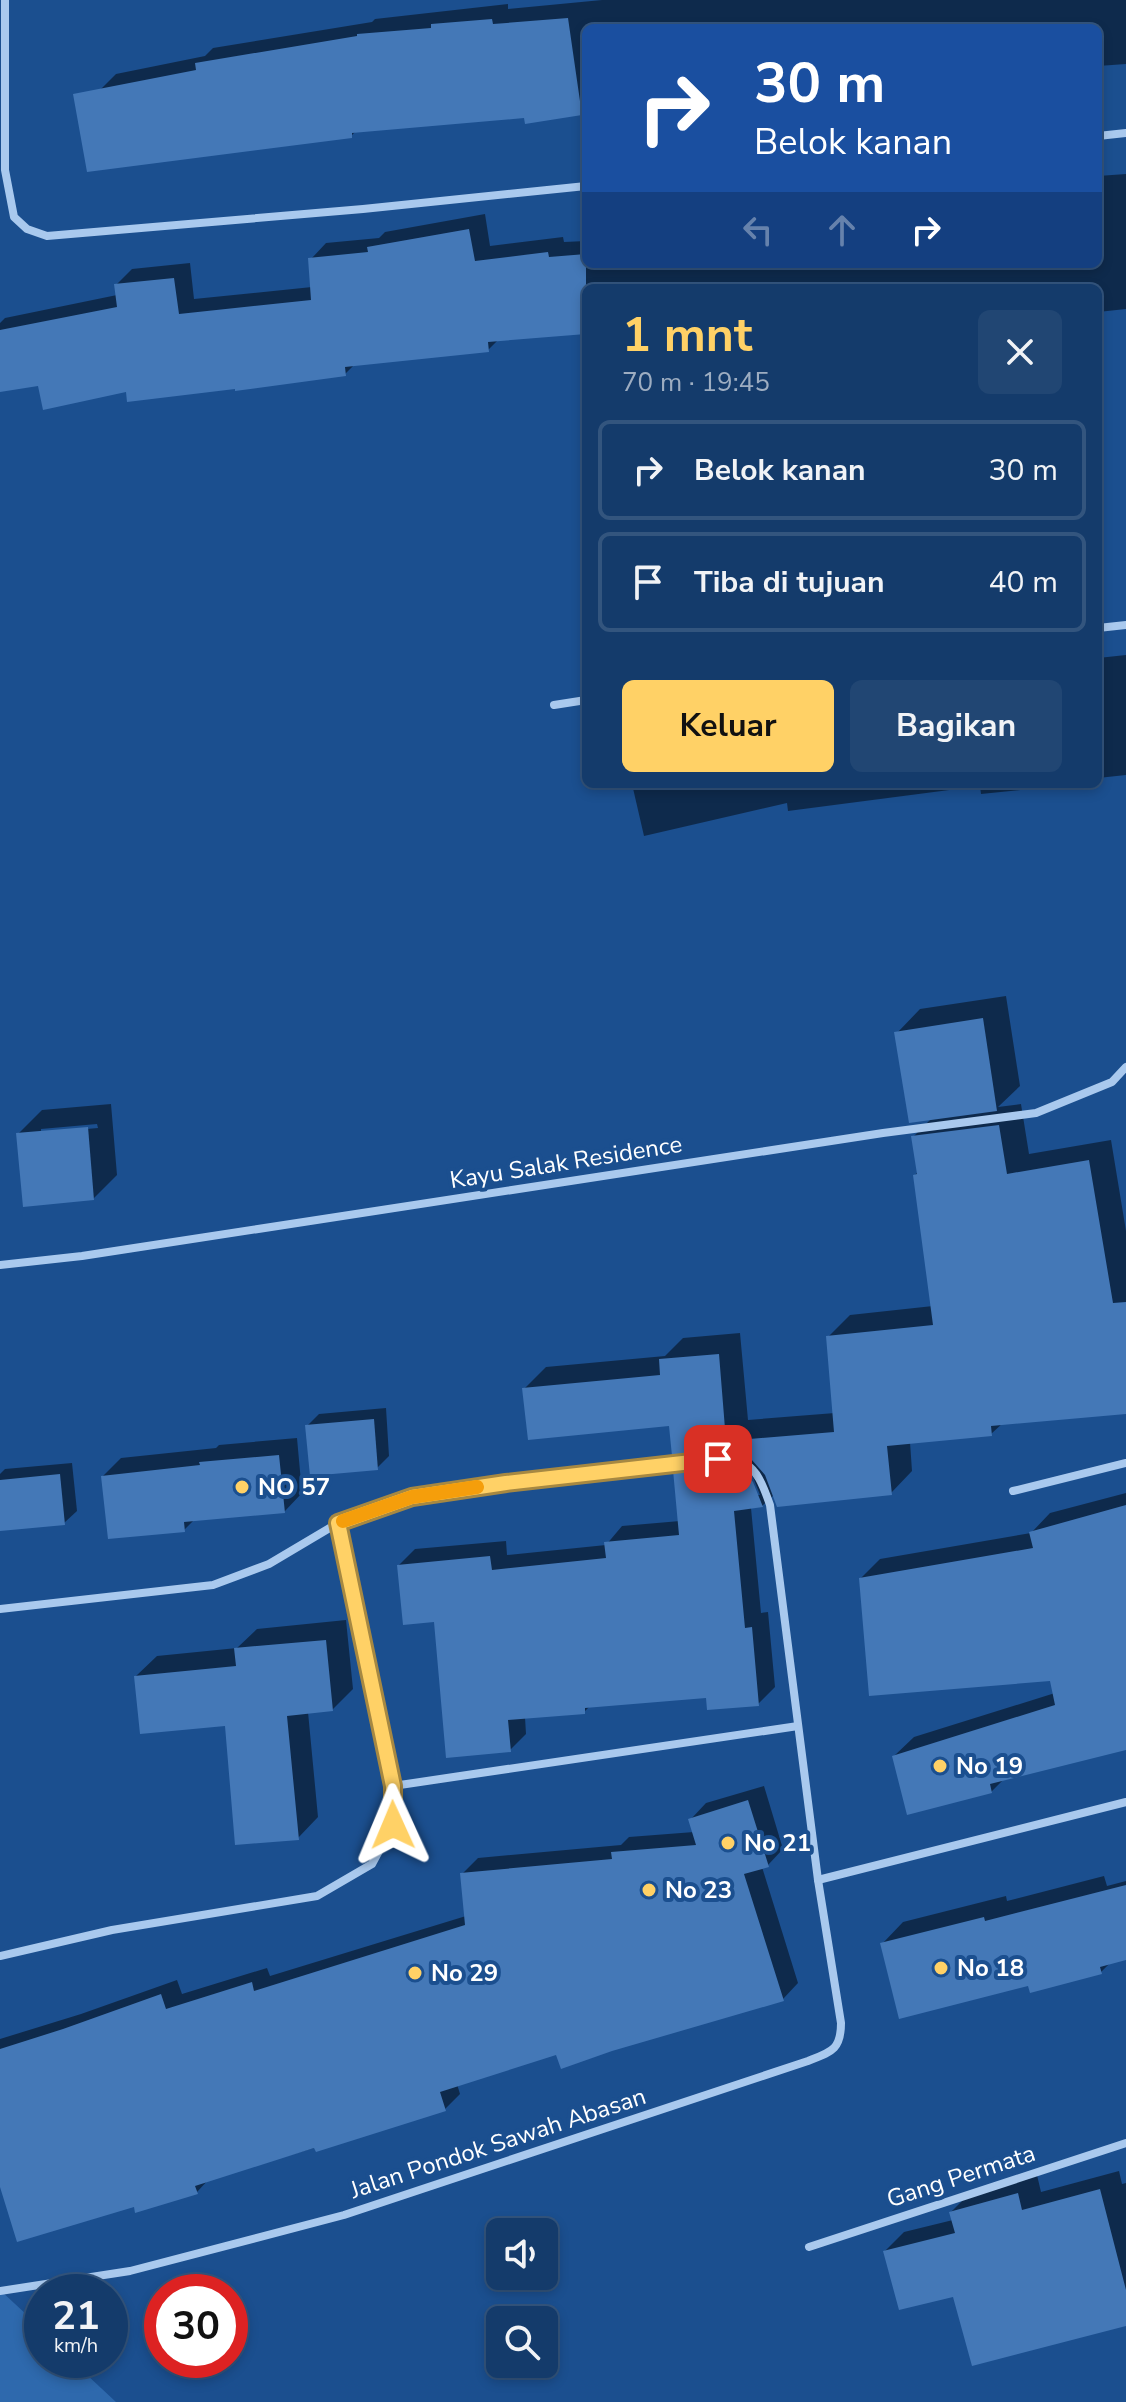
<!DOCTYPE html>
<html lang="id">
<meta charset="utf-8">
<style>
:root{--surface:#143b6b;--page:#214673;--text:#f1f3f6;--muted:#9dadc1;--line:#33557e;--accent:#ffd166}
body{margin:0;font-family:"Nunito Sans",sans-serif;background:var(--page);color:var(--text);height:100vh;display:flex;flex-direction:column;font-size:30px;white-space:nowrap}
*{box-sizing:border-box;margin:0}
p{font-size:26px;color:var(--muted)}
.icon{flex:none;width:44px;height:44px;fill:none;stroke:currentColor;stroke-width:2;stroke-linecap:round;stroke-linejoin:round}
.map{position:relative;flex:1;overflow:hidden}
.panel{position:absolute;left:582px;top:284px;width:520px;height:504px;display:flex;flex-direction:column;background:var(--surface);border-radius:12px;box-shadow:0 4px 12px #0003,0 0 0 2px var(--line)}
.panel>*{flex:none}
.guide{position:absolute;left:582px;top:24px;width:520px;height:244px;border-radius:12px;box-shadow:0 4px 12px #0003,0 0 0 2px var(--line);background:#1a4fa0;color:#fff;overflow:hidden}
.tools{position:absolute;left:486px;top:2218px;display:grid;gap:16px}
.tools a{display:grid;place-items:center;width:72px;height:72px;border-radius:12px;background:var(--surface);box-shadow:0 4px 12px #0003,0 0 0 2px var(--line);font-size:40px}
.speed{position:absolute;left:24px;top:2274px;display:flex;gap:16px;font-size:40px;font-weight:700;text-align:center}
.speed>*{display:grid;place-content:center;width:104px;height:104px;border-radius:50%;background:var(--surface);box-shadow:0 4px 12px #0003,0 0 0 2px var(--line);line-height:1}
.speed small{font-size:20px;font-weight:400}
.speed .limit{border:12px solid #d22;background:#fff;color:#111}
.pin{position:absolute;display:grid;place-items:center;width:68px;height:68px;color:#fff;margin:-34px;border-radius:16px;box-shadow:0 4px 12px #0006}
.me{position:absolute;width:88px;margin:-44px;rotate:359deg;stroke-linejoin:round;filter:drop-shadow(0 0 6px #0008)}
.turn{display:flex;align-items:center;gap:28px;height:168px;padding:0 40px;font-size:36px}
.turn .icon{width:104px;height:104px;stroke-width:2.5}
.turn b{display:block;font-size:56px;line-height:68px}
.lanes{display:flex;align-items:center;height:76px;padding:0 40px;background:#0003;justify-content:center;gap:40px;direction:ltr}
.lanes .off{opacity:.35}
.round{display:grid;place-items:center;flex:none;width:84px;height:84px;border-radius:12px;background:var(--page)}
.head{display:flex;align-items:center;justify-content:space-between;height:136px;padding:0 40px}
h1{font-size:48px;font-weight:700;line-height:60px;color:var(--accent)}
.action{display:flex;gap:16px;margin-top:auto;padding:16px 40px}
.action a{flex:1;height:92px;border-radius:12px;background:var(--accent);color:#111;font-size:32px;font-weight:700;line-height:92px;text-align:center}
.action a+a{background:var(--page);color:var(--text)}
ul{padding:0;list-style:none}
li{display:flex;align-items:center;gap:24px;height:100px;margin:0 16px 12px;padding:0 24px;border:4px solid var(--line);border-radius:12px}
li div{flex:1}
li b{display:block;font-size:30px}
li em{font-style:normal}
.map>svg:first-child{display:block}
.green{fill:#2e69ad}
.shadow{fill:#0007;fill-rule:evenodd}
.building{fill:#4478b7}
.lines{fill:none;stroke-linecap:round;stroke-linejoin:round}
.street{stroke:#a9c9ee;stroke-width:8}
.route-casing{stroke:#a68842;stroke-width:20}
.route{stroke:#ffd166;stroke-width:14}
.slow{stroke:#f59e0b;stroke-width:14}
.poi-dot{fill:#ffd166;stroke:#1b4f8f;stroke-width:3}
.labels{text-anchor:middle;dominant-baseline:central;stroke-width:8;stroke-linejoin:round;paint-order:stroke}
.street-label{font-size:24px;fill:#fff;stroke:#1b4f8f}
.poi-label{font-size:24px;font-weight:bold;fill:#fff;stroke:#1b4f8f;text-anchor:start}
</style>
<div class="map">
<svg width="1126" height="2402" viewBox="0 0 1126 2402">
<rect width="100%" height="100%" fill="#1b4f8f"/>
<polygon class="green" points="0,2290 42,2329 42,2360 71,2360 116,2402 0,2402"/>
<g class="shadow">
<polygon points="602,0 1126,0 1126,64 1098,66 1098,28 586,28 586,112 526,122 525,116 357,130 351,136 100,90 116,74 205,56 213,48 372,22 375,19 508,4 508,9"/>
<polygon points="1126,174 1126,309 1098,312 1098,288 586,288 586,332 498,340 488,350 355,364 345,374 236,386 127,390 40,384 0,390 0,323 5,318 117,295 116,285 132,269 190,263 194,299 312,287 311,259 326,243 379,238 385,232 485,214 490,246 563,237 564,242 586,241 586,264 1098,264 1098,176"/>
<polygon points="1126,655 1126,775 1098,778 1098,658"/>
<polygon points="632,784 1043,784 1040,788 981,794 980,786 788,811 787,803 644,836"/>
<path d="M1006,996L1020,1086L998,1107L1021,1104L1029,1154L1111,1140L1126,1231V1396L1003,1423L991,1434L910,1442L912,1471L891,1493L775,1494L762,1506L751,1508L761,1613L768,1612L775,1687L758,1704L707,1695L591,1705L584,1712L525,1717L526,1734L510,1750L436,1620L399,1565L415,1549L506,1541L507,1555L606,1545L622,1526L680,1521L675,1470L694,1452L671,1424L524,1389L546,1367L665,1356L683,1338L740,1333L748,1420L835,1413L828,1337L850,1315L933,1306L915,1175L918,1172L913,1137L933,1117L897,1033L920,1009ZM751,1472L760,1495H756L747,1473Z"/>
<path d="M111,1104L117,1175L93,1199L18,1134L42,1110ZM97,1124L98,1128L41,1133V1129Z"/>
<polygon points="386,1408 389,1456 377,1468 307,1426 319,1414"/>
<polygon points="297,1438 302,1493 285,1511 195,1519 184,1530 103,1476 121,1458 216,1448 219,1445"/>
<polygon points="72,1463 77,1511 64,1523 0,1529 0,1474 5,1469"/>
<polygon points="1126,1493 1126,1748 1004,1779 991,1792 894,1756 914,1737 1055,1693 1052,1679 861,1578 880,1559 1031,1533 1050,1513"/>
<polygon points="346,1620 353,1689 332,1710 308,1712 318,1817 298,1838 227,1724 136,1676 157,1656 237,1648 257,1629"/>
<polygon points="764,1786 783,1849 768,1865 762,1867 798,1983 783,1999 558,2052 457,2084 460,2094 445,2109 209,2179 197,2192 135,2204 0,2181 0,2039 81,2014 177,1980 182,1994 267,1968 270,1976 466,1916 463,1873 478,1858 621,1845 629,1837 694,1832 691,1819 706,1803"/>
<polygon points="1104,1876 1107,1886 1126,1881 1126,1958 1111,1962 1101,1972 1030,1984 882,1944 903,1922 1006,1896 1007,1901"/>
<polygon points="1119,2171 1122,2184 1126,2183 1126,2324 954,2294 885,2251 904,2232 953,2220 951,2212 970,2193 1037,2175 1041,2192"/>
</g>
<g class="building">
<polygon points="568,18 582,115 525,124 524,118 352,133 352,138 87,172 73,94 196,70 195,63 357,36 357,34 431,28 431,24 492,19 493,24"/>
<polygon points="469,229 475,261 548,252 549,257 586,254 586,334 488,342 489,352 345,367 346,376 235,391 235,389 127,402 126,392 43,410 38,386 0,392 0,330 117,307 114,284 174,278 179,314 311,300 308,258 368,252 367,247"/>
<polygon points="983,1018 997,1111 909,1123 894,1032"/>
<polygon points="999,1125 1007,1174 1089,1160 1113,1303 1126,1302 1126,1414 991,1426 992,1436 887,1446 892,1495 777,1507 765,1475 751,1459 740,1455 715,1452 672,1456 669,1426 528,1440 522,1388 660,1375 659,1359 719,1354 726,1441 834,1432 826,1336 933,1325 913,1175 917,1174 911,1136"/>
<polygon points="88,1127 94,1200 23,1207 16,1133"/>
<polygon points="374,1419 378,1470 310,1476 305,1425"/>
<polygon points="279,1455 285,1513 184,1522 185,1532 108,1539 101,1476 200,1465 199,1462"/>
<polygon points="699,1466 727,1467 743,1471 753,1482 763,1507 734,1511 745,1628 752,1627 759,1706 707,1710 706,1698 585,1708 585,1714 508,1720 511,1752 446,1758 434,1622 403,1625 397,1565 490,1556 492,1570 606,1558 604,1542 679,1535 673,1470"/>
<polygon points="60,1474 65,1525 0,1531 0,1480"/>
<polygon points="1126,1505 1126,1750 990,1784 992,1793 907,1815 892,1756 1055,1705 1050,1681 869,1696 859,1578 1033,1548 1029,1532"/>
<polygon points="326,1640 333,1711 287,1716 299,1840 235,1845 225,1726 140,1734 134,1676 236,1666 234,1648"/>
<polygon points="748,1800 769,1867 744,1874 784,2001 612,2051 561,2069 556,2055 440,2092 446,2111 316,2152 314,2148 195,2186 198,2194 135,2213 134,2207 17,2242 0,2187 0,2049 63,2029 161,1994 166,2009 252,1982 254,1991 465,1925 460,1873 612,1859 611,1852 696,1845 688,1819"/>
<polygon points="1126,1885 1126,1960 1100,1967 1102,1974 1030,1993 1028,1986 899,2019 880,1943 984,1917 985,1921"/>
<polygon points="1100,2189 1126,2290 1126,2326 972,2366 953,2297 899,2310 883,2251 955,2233 949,2212 1018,2193 1022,2210"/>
</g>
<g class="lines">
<g class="street">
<polyline points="5,0 5,170 14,217 27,229 47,236 363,209 586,186"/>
<polyline points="1098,136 1126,133"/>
<polyline points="1098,628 1126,625"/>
<polyline points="554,705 586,700"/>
<polyline points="0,1265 82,1256 883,1133 1036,1113 1112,1082 1126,1067"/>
<polyline points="1013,1491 1126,1463"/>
<path d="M0,1609L213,1585L269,1564L338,1523L412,1497L699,1459C747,1459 754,1459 770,1505L818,1880L841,2023C841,2050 831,2052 808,2061L344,2215L130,2271L0,2291"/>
<polyline points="393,1786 798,1726"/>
<polyline points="818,1880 1126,1802"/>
<polyline points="0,1956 112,1930 317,1896 372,1864 393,1825 393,1786 338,1523"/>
<polyline points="809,2247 1126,2143"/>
</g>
</g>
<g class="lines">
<g class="route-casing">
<polyline id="route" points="393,1825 393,1786 338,1523 412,1497 506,1483 718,1459"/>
</g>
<use href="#route" class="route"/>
<polyline class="slow" points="343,1521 412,1497 477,1487"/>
</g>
<g class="poi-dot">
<circle cx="242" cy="1487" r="8"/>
<circle cx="940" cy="1766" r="8"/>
<circle cx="728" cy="1843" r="8"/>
<circle cx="649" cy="1890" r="8"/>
<circle cx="941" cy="1968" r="8"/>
<circle cx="415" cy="1973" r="8"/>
</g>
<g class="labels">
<g class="street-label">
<text transform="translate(566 1162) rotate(-9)">Kayu Salak Residence</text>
<text transform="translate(498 2143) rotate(-18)">Jalan Pondok Sawah Abasan</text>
<text transform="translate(961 2176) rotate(-18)">Gang Permata</text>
</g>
<g class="poi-label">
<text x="258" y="1487">NO 57</text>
<text x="956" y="1766">No 19</text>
<text x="744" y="1843">No 21</text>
<text x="665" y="1890">No 23</text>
<text x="957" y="1968">No 18</text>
<text x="431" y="1973">No 29</text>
</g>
</g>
</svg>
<div class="tools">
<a><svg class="icon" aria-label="sound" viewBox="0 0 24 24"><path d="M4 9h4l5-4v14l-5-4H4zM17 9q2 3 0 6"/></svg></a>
<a><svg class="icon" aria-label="search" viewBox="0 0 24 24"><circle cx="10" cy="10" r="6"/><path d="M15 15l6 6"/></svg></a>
</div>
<div class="speed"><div>21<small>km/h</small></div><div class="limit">30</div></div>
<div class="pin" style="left:718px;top:1459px;background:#d93025"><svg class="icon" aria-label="arrive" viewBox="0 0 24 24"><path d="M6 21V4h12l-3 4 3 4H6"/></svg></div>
<svg class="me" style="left:393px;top:1825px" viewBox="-20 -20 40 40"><path d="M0-17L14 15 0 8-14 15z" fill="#ffd166" stroke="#fff" stroke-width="4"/></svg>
<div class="guide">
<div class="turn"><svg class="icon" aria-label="right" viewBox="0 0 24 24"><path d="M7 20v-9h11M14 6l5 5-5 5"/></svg><div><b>30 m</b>Belok kanan</div></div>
<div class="lanes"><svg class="icon off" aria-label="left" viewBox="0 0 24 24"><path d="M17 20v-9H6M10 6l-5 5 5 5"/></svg><svg class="icon off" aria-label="ahead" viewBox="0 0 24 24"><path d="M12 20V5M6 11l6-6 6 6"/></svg><svg class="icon" aria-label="right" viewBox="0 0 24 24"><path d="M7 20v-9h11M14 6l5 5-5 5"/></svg></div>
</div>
<section class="panel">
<div class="head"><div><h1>1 mnt</h1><p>70 m · 19:45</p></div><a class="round"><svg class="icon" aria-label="close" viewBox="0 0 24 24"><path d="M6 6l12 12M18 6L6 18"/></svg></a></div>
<ul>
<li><svg class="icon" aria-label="right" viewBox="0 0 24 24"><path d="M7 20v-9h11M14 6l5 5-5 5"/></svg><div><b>Belok kanan</b></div><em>30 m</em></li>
<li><svg class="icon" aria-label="arrive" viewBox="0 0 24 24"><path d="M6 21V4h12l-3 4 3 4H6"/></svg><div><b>Tiba di tujuan</b></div><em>40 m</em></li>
</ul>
<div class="action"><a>Keluar</a><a>Bagikan</a></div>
</section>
</div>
